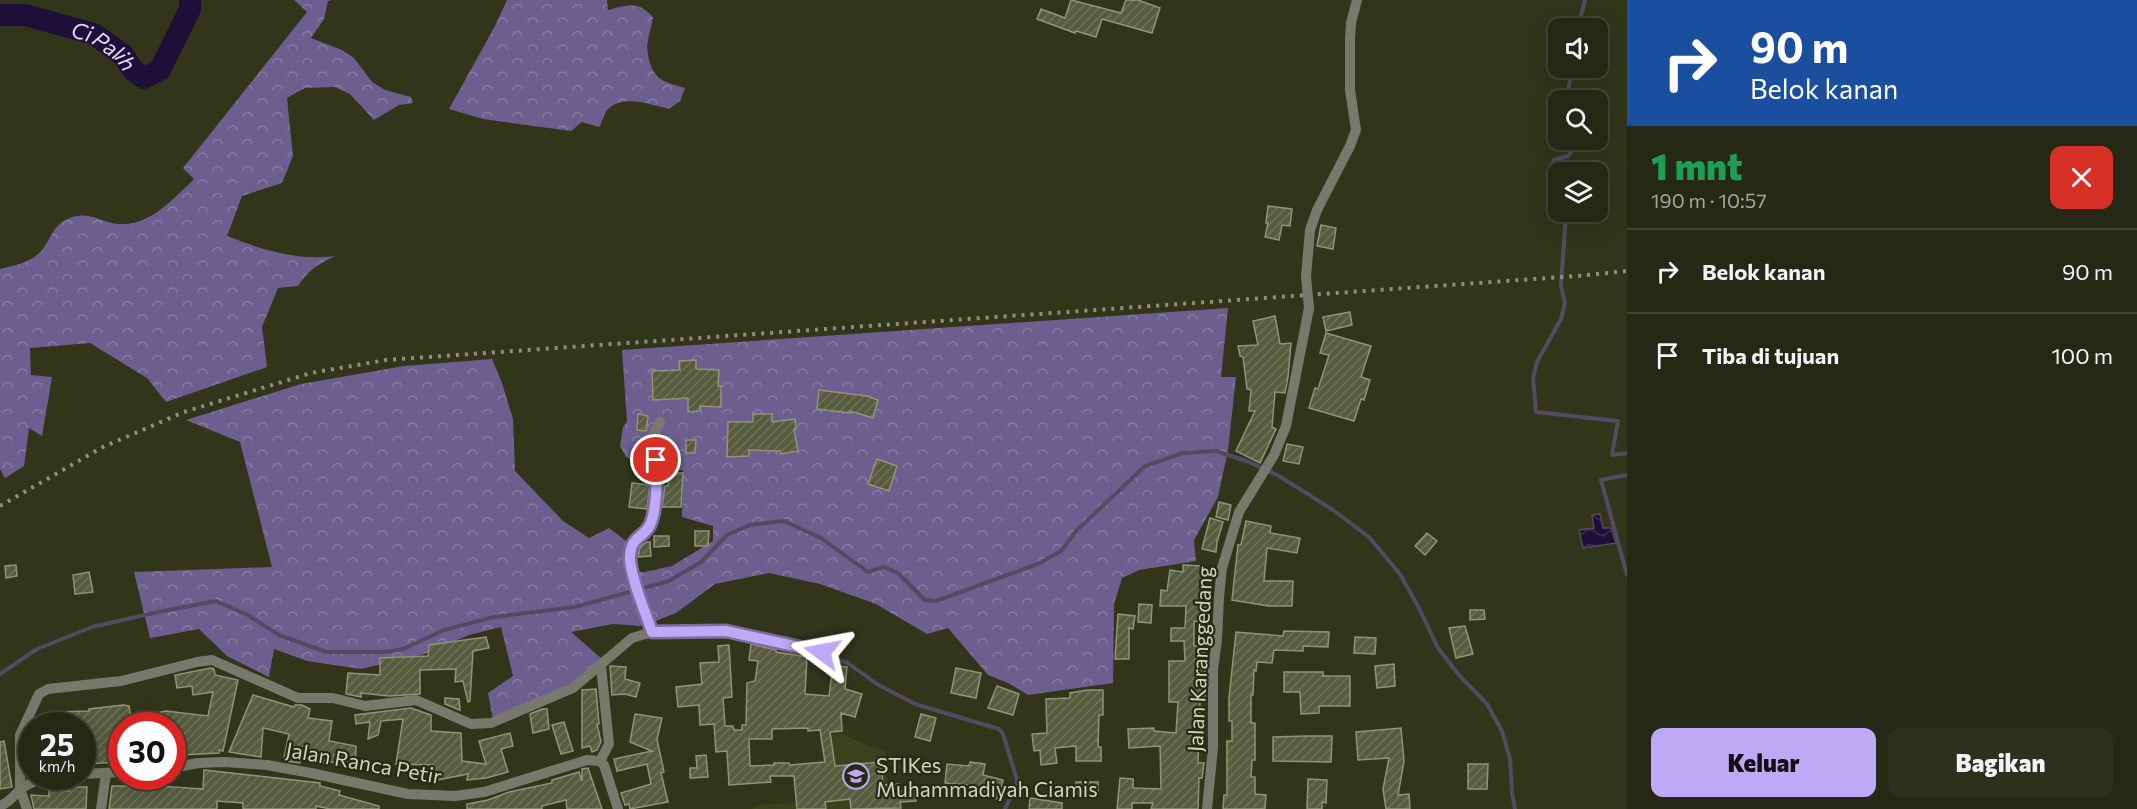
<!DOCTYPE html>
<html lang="id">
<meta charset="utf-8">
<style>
:root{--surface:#252814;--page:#2d301d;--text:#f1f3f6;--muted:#a3a6a0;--line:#424434;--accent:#bda9f5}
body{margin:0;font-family:Commissioner,sans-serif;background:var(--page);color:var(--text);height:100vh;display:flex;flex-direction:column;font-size:22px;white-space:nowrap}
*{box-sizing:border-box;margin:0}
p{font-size:20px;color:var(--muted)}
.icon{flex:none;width:33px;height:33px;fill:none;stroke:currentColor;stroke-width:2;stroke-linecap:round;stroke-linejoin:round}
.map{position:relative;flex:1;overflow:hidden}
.drawer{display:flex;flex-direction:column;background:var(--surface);width:510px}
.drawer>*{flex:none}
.hud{background:#1a4fa0;color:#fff;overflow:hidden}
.tools{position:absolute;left:1548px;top:18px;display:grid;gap:12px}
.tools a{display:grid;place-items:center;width:60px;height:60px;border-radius:12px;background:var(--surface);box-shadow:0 6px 24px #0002,0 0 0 2px var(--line);font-size:30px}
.speed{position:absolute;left:18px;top:712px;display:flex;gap:12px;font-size:30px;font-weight:700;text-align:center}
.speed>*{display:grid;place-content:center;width:78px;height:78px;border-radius:50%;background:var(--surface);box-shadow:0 6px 24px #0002,0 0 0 2px var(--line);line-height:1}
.speed small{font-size:15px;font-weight:400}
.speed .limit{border:9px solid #d22;background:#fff;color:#111}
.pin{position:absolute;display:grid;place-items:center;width:51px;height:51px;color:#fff;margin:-26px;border:3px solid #fff;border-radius:50%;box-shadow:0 2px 6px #0007}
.me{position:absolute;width:66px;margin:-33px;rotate:283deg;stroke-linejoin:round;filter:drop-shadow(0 0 4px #0008)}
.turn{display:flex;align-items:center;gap:21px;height:126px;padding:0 24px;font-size:27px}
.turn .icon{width:78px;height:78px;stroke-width:2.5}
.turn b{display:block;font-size:42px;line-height:51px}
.round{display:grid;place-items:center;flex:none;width:63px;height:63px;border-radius:12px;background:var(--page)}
.overview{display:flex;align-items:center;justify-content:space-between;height:102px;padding:0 24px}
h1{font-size:36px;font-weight:800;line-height:45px;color:#1e9e55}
.primary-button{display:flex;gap:12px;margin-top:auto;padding:12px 24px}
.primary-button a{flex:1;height:69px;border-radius:12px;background:var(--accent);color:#111;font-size:24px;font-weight:800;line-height:69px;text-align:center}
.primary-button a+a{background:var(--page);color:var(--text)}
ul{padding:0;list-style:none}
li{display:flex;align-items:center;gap:18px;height:84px;padding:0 24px;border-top:2px solid var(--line)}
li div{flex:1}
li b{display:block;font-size:22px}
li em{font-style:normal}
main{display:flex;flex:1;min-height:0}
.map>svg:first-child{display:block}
.built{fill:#3b401d}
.forest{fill:url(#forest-crowns)}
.water{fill:url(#water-waves);stroke:#534a62;stroke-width:1.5}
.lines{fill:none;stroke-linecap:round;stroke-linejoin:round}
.stream{stroke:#534a62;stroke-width:4}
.river{stroke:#1d0f37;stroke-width:22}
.building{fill:url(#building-hatch);stroke:#8f9577;stroke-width:1.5;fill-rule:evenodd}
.minor{stroke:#77796c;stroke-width:10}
.rail{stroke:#8c907c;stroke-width:4;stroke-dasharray:3 6;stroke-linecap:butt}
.minor-bridge{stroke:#77796c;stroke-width:10}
.route-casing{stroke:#7b6e9f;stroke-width:15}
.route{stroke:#bda9f5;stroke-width:10}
.labels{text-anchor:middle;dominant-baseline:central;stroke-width:4.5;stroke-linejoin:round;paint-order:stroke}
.street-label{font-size:21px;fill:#d1d5c5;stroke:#272b11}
.poi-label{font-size:21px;fill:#d1d5c5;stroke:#272b11;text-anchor:start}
.water-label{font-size:22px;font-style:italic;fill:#dfd8f6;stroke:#272b11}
</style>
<main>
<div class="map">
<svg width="1627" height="809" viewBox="0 0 1627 809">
<defs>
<pattern id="forest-crowns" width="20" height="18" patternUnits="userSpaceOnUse" patternTransform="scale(1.5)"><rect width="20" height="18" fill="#6c5f8f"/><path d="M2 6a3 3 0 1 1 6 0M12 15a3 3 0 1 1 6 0" fill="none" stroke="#877ca2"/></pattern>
<pattern id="water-waves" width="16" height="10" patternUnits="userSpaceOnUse" patternTransform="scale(1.5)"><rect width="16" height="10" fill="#1d0f37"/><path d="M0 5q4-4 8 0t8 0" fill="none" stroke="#3d3152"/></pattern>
<pattern id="building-hatch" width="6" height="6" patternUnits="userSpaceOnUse" patternTransform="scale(1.5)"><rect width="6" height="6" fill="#575c3f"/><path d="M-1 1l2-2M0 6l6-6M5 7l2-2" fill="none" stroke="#6e7259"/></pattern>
</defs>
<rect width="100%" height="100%" fill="#31351a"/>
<polygon class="built" points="841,734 886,752 889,809 751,809 760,805 829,801 819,736"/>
<g class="forest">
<path d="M294,0H332L328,1L324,19L311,38L342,50L354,58L372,82L385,90L411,97L413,103L399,105L374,120L350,94L335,87L305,88L287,98L293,156L282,183L242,196L227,236C262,250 297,261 335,256C319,264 308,270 298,286L278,288L262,327L267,367L166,402L147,378L90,343L30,348L31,375L52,377L42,436L29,428L24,466L5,478L0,469V269C15,265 31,263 42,250C51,239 53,225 68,219C83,212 93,217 108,222C144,233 171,201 194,179L183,168L307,12Z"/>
<path d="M507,0H607L608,10C628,5 637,0 653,17C652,26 649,32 648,41C646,47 648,54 649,60C655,82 666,82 685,88L680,101L669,109C651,105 624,94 608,109C604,113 602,122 599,127L582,122L571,131L483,119L449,109L495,26Z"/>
<polygon points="1228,308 1221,377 1236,377 1228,450 1218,497 1194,540 1196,561 1139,570 1122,578 1114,604 1113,683 1028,695 1008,683 988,675 948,628 927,634 876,604 820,584 769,573 715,584 676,613 643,626 613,624 571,632 602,659 564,689 493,719 488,693 513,676 501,627 469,635 424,654 361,669 307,661 274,649 269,677 227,656 199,629 150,638 134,572 272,567 240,442 186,420 301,384 404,366 492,359 502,383 513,419 515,471 563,521 589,538 609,528 626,541 628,572 645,572 672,566 713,541 713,526 682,517 683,470 639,478 635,461 626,457 620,446 623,427 627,422 622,350"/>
</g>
<polygon class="water" points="1600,514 1603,528 1611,528 1616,543 1583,548 1579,530 1594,528 1592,515"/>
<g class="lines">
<g class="stream">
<polyline points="1578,28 1585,0"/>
<polyline points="1570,100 1567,98 1572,68"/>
<polyline points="1558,181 1551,170 1554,160 1568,156 1580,140"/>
<polyline points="1566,212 1561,286 1565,303 1561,319 1537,362 1533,378 1536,412 1618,421 1612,455 1627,453"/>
<polyline points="1627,475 1601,480 1627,575"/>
<polyline points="811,656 834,658 848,663 877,684 915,704 999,729 1003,734 1017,780 1016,787 1005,809"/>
<polyline points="0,674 37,649 92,627 158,612 216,601 248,615 279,635 326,652 385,652 403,649 444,630 494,617 575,607 669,581 701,562 727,535 750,525 784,521 821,538 868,572 884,567 898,573 925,600 936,601 1040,563 1061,551 1077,530 1145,466 1183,453 1216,451 1249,462 1279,476 1333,510 1369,537 1400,574 1420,610 1438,648 1458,674 1487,704 1502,731 1510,759 1512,793 1515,809"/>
</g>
<path class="river" id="s1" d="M0,15H25L94,34L123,55L133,70L144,78L160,70L190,9V0"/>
</g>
<g class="building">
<polygon points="1071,0 1121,13 1126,0 1138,0 1160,8 1152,33 1102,19 1096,37 1076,31 1075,33 1037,19 1041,9 1065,18"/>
<polygon points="1268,206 1292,209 1290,226 1282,225 1279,240 1265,237 1268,223 1266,223"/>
<polygon points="1321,225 1336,228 1333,249 1317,246"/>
<polygon points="1350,312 1352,325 1326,331 1323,317"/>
<polygon points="1275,316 1280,344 1291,343 1288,377 1285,393 1275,392 1272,427 1276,429 1260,463 1236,451 1255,411 1249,411 1251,390 1247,389 1243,357 1240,356 1238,346 1258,345 1253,321"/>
<polygon points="1326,333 1371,346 1361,377 1370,380 1364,400 1361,399 1354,421 1309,408 1315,388 1318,389 1329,355 1320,353"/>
<polygon points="696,360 696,369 719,370 718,386 721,386 721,407 700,406 700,411 688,412 688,398 653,400 652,371 680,370 679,361"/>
<polygon points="819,390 867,396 878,400 873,418 850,411 850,413 817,409"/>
<polygon points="638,414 648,416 646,431 637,430"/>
<polygon points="753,414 772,414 772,422 795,419 796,429 794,429 798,451 781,454 780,451 749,450 749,456 727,457 728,422 753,422"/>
<polygon points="686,440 696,440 695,453 686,453"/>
<polygon points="1287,444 1303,447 1299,464 1283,461"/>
<polygon points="877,459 897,466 889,491 868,484"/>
<polygon points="668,473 683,473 681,507 662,507 665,486 668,486"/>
<polygon points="632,483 650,485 647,509 629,507"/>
<polygon points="1219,502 1231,505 1228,520 1216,517"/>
<polygon points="1210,518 1223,522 1217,542 1216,552 1202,549"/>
<polygon points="1246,521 1271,526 1270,533 1300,538 1297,553 1267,548 1264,581 1293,581 1292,606 1269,606 1232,600 1238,545 1241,545"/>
<polygon points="695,531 709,531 708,546 695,546"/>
<polygon points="1427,533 1437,541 1425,555 1415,546"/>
<polygon points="654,536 669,536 669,546 654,547"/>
<polygon points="647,542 650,542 651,556 638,557 640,547"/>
<polygon points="16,565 17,576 6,578 5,566"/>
<polygon points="1183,565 1203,566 1200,607 1206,607 1205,622 1194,621 1194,646 1204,646 1205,661 1205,702 1200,702 1198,763 1204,763 1202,778 1199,778 1198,809 1151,809 1153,803 1132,803 1132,809 1117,809 1120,778 1133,779 1133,788 1161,789 1160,746 1129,748 1128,729 1154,728 1154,731 1176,733 1178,702 1169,702 1169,661 1185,661 1184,641 1171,641 1171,628 1185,628 1186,606 1160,606 1161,590 1167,591 1170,570 1183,572"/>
<polygon points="89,572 93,592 75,594 73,575"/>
<polygon points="1139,604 1152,605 1151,623 1138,622"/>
<polygon points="1470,610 1484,610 1485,619 1470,620"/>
<polygon points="1118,614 1135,616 1133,629 1129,628 1129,659 1115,659"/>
<polygon points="1465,626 1473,654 1456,658 1449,628"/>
<polygon points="1284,631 1329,632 1328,647 1303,646 1303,651 1274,650 1272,663 1257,662 1256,671 1254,670 1253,695 1251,695 1251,723 1255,723 1255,760 1252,760 1251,777 1255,777 1255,794 1266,795 1265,809 1223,809 1224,795 1227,795 1227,741 1232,741 1232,721 1229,721 1229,698 1236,632 1283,636"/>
<polygon points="486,637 489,648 473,651 470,701 468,702 463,681 455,682 456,669 420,670 420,694 389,696 361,693 361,697 346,694 348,673 380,675 380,658 428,656 429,645"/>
<polygon points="1355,637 1376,638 1375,654 1354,653"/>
<path d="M751,644L776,650V652L807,657L805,694L829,696L833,665L847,667L845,689L862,694L855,717L841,713L842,731L830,732L835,766L881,762L883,785L899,784L900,791L915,790L916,801L900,802L901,808L851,809L850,799L825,802L826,809H797L794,776H770L771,782L729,785L727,751L716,752L714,724L700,725L699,705L678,707L676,687L702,684L700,663L719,662L718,646L729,645L732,697L723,698L725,726H733L734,730H742V725H746L747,683L755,681L758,661L749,660ZM808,728V731L820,730L825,762L790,765L789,763H774V765L750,766L749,739H772V729Z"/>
<polygon points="1394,664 1395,686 1377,688 1375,666"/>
<polygon points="610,666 626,667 625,679 640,683 636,697 625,694 612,695"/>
<polygon points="211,668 214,669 215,675 238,680 223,751 219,750 219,753 183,755 185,741 172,744 172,726 159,726 156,713 166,711 208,716 213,692 193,695 192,686 177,688 175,675"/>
<polygon points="956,668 981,673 976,698 951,693"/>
<polygon points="1284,672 1323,672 1323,676 1350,676 1350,706 1319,706 1319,713 1301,714 1300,692 1284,692"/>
<polygon points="997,686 1019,694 1013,715 988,708"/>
<polygon points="596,689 599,724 597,724 601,742 597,750 592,752 590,746 582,748 582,690"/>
<polygon points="1088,690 1103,690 1103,715 1099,715 1098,747 1101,747 1101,761 1076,761 1076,746 1055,748 1057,763 1041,765 1040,750 1034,751 1032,734 1047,733 1046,699 1070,698 1070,693"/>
<polygon points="253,695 294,707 295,705 302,705 310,709 308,718 332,721 329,741 356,746 355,768 323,760 323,763 300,760 300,763 285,761 284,758 289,734 263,728 261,757 229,752"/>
<polygon points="445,698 459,699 460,710 445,704"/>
<polygon points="123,705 129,706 132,726 122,726 122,762 82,764 82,726 59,726 58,712 89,711 89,709"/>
<polygon points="411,708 431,715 431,731 461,733 462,761 486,764 479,741 510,733 513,746 501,749 508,772 486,778 467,780 468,774 432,781 433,765 396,764 403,719 381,721 378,735 368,739 370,722 356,724 355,715"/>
<polygon points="542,709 547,709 549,729 533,733 530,714"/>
<polygon points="635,714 662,718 657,739 664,772 661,773 668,802 630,809 629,804 625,805 621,793 651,784 647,764 617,771 614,759 652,751 630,742"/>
<polygon points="921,714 936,718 930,741 915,737"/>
<polygon points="564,722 573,751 561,754 552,725"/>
<polygon points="1401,728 1404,761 1398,795 1409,794 1410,809 1386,809 1383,789 1389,758 1358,760 1356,732"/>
<polygon points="1308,736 1332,736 1331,762 1273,761 1273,737"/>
<polygon points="4,741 12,787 0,789 0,742"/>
<polygon points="706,755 708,777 690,778 690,768 697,768 696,756"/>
<polygon points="970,762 985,764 983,775 1003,780 998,799 981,795 982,789 967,787 967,785 945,783 947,764 969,766"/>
<polygon points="1468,764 1488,764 1487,789 1468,789"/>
<polygon points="588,768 602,809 567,809 566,800 542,806 542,809 467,809 467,804 488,800 509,792 552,783 552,780 579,772 582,781 582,769"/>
<polygon points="204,770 320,783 320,786 340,791 339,795 379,806 379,809 330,809 316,806 316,809 243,809 243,803 217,801 217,809 109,809 112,786 130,786 130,783 141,782 142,785 203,789"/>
<polygon points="1308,779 1327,780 1326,803 1322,802 1322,809 1307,809"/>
<polygon points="1076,782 1098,782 1098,794 1077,794"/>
<polygon points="69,787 87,787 86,809 34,809 31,795 49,796 49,790 69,791"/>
<polygon points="1030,798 1062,803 1062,809 1029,809"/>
</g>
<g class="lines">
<g class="minor">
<polyline points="1306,277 1310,230 1317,210 1350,146 1356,130 1350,90 1350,39 1351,23 1357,0"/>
<path d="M652,632L630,561C630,535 641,543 650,526C655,515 661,470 655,460C654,457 652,455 650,452L654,433L660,422"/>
<polyline points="600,761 609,744 601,666"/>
<polyline points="172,768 198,763 225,762 267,765 311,773 408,794 455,796 484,792 587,760 600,761 604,765 618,809"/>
<polyline points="82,774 122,772"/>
<path d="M0,806C9,803 12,797 19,791C29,781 43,778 57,777"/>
<polyline points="27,809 20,789 20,735 39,694 48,689 121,681 197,662 212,660 298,698 333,698 365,706 416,700 471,724 491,723 573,688 632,638 652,632 726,631 822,652"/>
<polyline points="101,809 106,774"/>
<polyline points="1207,809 1213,747 1213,669 1217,640 1219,597 1222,568 1239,512 1274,455 1286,426 1309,308"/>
</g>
<polyline class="rail" points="0,506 103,447 184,412 311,373 386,360 1577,276 1627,271"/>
<polyline class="minor-bridge" points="1306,277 1309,308"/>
</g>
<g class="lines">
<g class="route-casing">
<path id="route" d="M656,460C657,477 657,510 650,525C643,539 632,535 630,555C628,571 646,614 652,632L726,631L822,652"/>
</g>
<use href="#route" class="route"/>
</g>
<defs>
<g id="university-ring" transform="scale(1.35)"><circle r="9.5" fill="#272b11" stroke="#bda9f5" stroke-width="1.5"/><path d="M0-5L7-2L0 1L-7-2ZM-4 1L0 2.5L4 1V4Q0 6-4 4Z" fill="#bda9f5"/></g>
</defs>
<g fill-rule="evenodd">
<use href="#university-ring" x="856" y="776"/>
</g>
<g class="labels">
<g class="street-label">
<text transform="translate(1199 659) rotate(-87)">Jalan Karanggedang</text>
<text transform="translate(364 762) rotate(10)">Jalan Ranca Petir</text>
</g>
<g class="poi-label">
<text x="876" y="764">STIKes<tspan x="876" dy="24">Muhammadiyah Ciamis</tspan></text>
</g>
<g class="water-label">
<text stroke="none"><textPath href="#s1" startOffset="111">Ci Palih</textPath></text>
</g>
</g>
</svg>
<div class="tools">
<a><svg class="icon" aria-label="sound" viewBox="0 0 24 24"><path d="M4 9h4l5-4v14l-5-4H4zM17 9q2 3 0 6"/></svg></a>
<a><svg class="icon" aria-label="search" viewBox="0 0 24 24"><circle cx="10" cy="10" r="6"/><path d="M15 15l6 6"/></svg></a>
<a><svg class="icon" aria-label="layers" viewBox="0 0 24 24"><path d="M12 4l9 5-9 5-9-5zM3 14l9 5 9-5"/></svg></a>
</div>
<div class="speed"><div>25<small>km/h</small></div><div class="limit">30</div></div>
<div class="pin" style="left:656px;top:460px;background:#d93025"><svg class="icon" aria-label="arrive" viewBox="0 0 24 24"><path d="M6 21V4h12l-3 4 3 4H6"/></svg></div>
<svg class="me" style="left:822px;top:652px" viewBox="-20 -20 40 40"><path d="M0-17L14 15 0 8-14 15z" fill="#bda9f5" stroke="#fff" stroke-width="4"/></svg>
</div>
<section class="drawer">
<div class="hud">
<div class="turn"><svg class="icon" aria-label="right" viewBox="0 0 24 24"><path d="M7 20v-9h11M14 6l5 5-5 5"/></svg><div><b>90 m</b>Belok kanan</div></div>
</div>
<div class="overview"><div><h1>1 mnt</h1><p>190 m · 10:57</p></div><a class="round" style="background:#d93025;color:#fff"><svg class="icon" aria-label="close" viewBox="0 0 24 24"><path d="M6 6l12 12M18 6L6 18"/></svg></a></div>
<ul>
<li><svg class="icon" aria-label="right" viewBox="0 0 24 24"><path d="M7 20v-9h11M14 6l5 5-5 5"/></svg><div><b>Belok kanan</b></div><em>90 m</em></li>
<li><svg class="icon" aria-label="arrive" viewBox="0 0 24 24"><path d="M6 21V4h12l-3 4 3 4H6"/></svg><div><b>Tiba di tujuan</b></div><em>100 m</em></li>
</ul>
<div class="primary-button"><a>Keluar</a><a>Bagikan</a></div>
</section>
</main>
